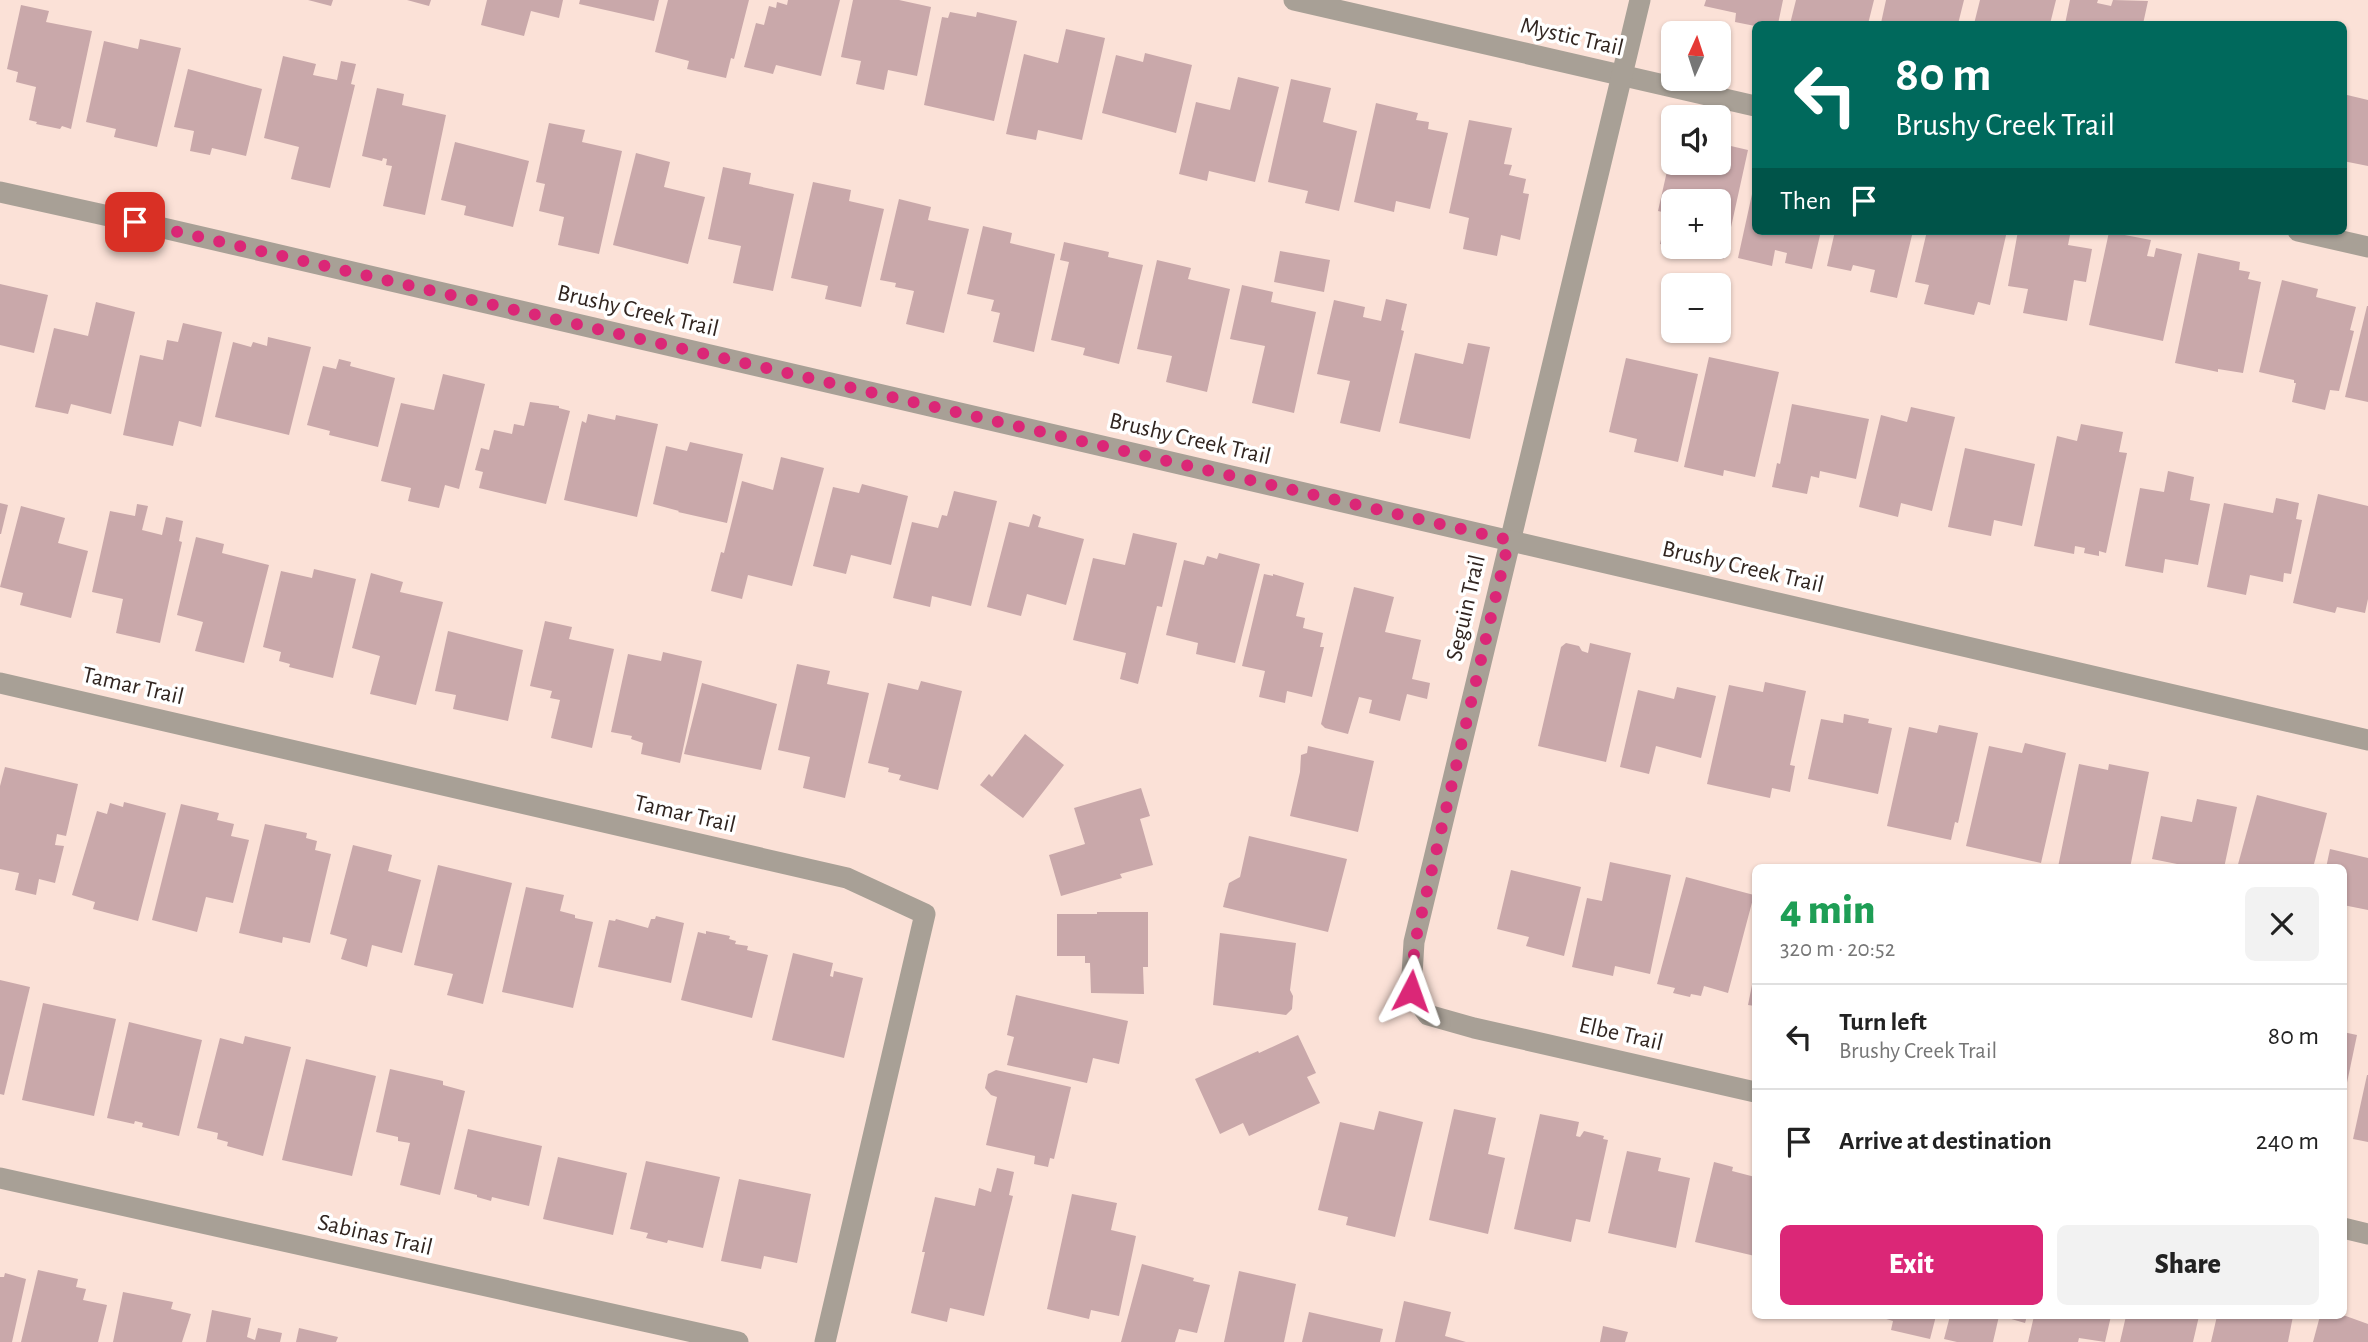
<!DOCTYPE html>
<meta charset="utf-8">
<style>
:root{--surface:#fff;--page:#f2f2f2;--text:#222;--muted:#767676;--line:#e0e0e0;--accent:#db2777}
body{margin:0;font-family:"Alegreya Sans",sans-serif;background:var(--page);color:var(--text);height:100vh;display:flex;flex-direction:column;font-size:26px;white-space:nowrap}
*{box-sizing:border-box;margin:0}
p{font-size:23px;color:var(--muted)}
.icon{flex:none;width:38px;height:38px;fill:none;stroke:currentColor;stroke-width:2;stroke-linecap:round;stroke-linejoin:round}
.map{position:relative;flex:1;overflow:hidden}
.drawer{position:absolute;left:1752px;top:864px;width:595px;height:455px;display:flex;flex-direction:column;background:var(--surface);border-radius:10px;box-shadow:0 2px 5px #0004}
.drawer>*{flex:none}
.banner{position:absolute;left:1752px;top:21px;width:595px;height:214px;border-radius:10px;box-shadow:0 2px 5px #0004;background:#00695c;color:#fff;overflow:hidden}
.needle{width:46px;rotate:3deg}
.controls{position:absolute;left:1661px;top:21px;display:grid;gap:14px}
.controls a{display:grid;place-items:center;width:70px;height:70px;border-radius:10px;background:var(--surface);box-shadow:0 2px 5px #0004;font-size:35px}
.pin{position:absolute;display:grid;place-items:center;width:60px;height:60px;color:#fff;margin:-30px;border-radius:14px;box-shadow:0 4px 10px #0006}
.me{position:absolute;width:77px;margin:-38px;rotate:4deg;stroke-linejoin:round;filter:drop-shadow(0 0 5px #0008)}
.turn{display:flex;align-items:center;gap:24px;height:147px;padding:0 28px;font-size:32px}
.turn .icon{width:91px;height:91px;stroke-width:2.5}
.turn b{display:block;font-size:49px;line-height:60px}
.then{display:flex;align-items:center;height:66px;padding:0 28px;background:#0003;gap:14px;font-size:26px}
.round{display:grid;place-items:center;flex:none;width:74px;height:74px;border-radius:10px;background:var(--page)}
.headline{display:flex;align-items:center;justify-content:space-between;height:119px;padding:0 28px}
h1{font-size:42px;font-weight:800;line-height:52px;color:#1e9e55}
.cta{display:flex;gap:14px;margin-top:auto;padding:14px 28px}
.cta a{flex:1;height:80px;border-radius:10px;background:var(--accent);color:#fff;font-size:28px;font-weight:800;line-height:80px;text-align:center}
.cta a+a{background:var(--page);color:var(--text)}
ul{padding:0;list-style:none}
li{display:flex;align-items:center;gap:21px;height:105px;padding:0 28px;border-top:2px solid var(--line)}
li div{flex:1}
li b{display:block;font-size:26px}
li em{font-style:normal}
.map>svg:first-child{display:block}
.building{fill:#c9a8aa}
.lines{fill:none;stroke-linecap:round;stroke-linejoin:round}
.street{stroke:#a8a096;stroke-width:21}
.route{stroke:#db2777;stroke-width:12;stroke-dasharray:0 21.6}
.labels{text-anchor:middle;dominant-baseline:central;stroke-width:7;stroke-linejoin:round;paint-order:stroke}
.street-label{font-size:24px;fill:#312520;stroke:#fff}
</style>
<div class="map">
<svg width="2368" height="1342" viewBox="0 0 2368 1342">
<rect width="100%" height="100%" fill="#fbe1d7"/>
<g class="building">
<polygon points="308,0 333,0 331,6"/>
<polygon points="407,0 431,0 429,6"/>
<polygon points="487,0 563,0 559,18 531,11 524,36 481,25"/>
<polygon points="580,0 659,0 654,21 579,4"/>
<polygon points="668,0 749,0 734,59 731,58 726,78 687,69 689,61 655,52"/>
<polygon points="788,0 840,0 821,76 776,65 773,74 744,67 756,23 764,25 769,6 776,8 777,2 787,5"/>
<polygon points="853,0 899,0 931,7 917,76 888,70 884,90 856,84 861,61 841,57"/>
<polygon points="1706,0 1783,0 1778,24 1755,26 1735,22 1736,13 1704,6"/>
<polygon points="1796,0 1874,0 1868,24 1790,24"/>
<polygon points="1886,0 1964,0 1958,24 1886,24 1881,23"/>
<polygon points="1980,0 2056,0 2050,24 1974,24"/>
<polygon points="2070,0 2098,0 2097,3 2111,6 2113,0 2148,1 2143,24 2065,24"/>
<polygon points="21,5 49,11 46,22 92,31 71,129 62,126 60,129 36,124 37,122 29,120 36,87 16,82 18,72 7,69"/>
<polygon points="950,12 976,17 977,12 1017,21 994,121 924,105 942,17 948,18"/>
<polygon points="1066,29 1105,38 1082,140 1038,130 1036,140 1006,134 1024,54 1058,63"/>
<polygon points="140,39 181,48 157,147 114,137 116,129 86,122 104,41 138,49"/>
<polygon points="1145,53 1192,65 1176,133 1102,113 1116,55 1143,62"/>
<polygon points="283,56 316,64 313,75 337,80 341,61 356,64 351,84 355,85 330,188 291,179 299,147 264,138"/>
<polygon points="188,69 262,89 246,156 212,148 210,155 190,151 194,131 174,127"/>
<polygon points="1238,77 1279,87 1255,182 1209,171 1207,181 1179,174 1196,102 1230,110"/>
<polygon points="1291,79 1331,88 1323,122 1357,131 1339,211 1305,203 1308,191 1268,182"/>
<polygon points="377,88 404,94 402,105 446,115 425,215 383,206 392,166 386,165 387,159 383,158 382,161 362,156"/>
<polygon points="2343,94 2368,100 2368,166 2343,161"/>
<polygon points="1376,103 1418,113 1416,120 1429,122 1428,129 1448,133 1430,209 1396,201 1394,212 1354,202"/>
<polygon points="1469,120 1512,128 1504,164 1512,165 1509,175 1526,179 1523,193 1529,194 1520,240 1501,235 1497,256 1463,249 1469,218 1449,213"/>
<polygon points="549,123 585,130 582,142 622,151 599,254 558,245 564,217 539,211 545,184 536,182"/>
<polygon points="455,142 529,161 513,227 464,215 466,206 441,200"/>
<polygon points="1718,143 1748,150 1724,259 1675,248 1718,247 1718,201 1673,201 1673,247 1660,244 1667,213 1658,211 1672,149 1673,163 1718,163"/>
<polygon points="636,153 670,162 664,187 705,197 688,264 613,245"/>
<polygon points="723,167 751,173 749,184 794,194 773,291 733,283 741,246 708,239"/>
<polygon points="813,182 851,190 849,201 884,209 861,307 825,299 828,286 791,278"/>
<polygon points="1754,185 1755,231 1821,231 1812,269 1785,263 1787,253 1775,250 1772,266 1738,258"/>
<polygon points="899,199 931,207 928,220 969,229 944,333 906,324 914,291 895,287 896,283 880,280"/>
<polygon points="983,226 1012,233 1010,243 1055,254 1034,352 993,342 1000,313 991,311 994,300 967,294"/>
<polygon points="1835,231 1913,231 1897,298 1870,292 1875,270 1853,265 1851,271 1827,266"/>
<polygon points="1927,231 2007,231 1990,305 1978,302 1974,315 1924,304 1929,285 1915,282"/>
<polygon points="2018,231 2060,231 2060,233 2070,235 2068,245 2092,249 2086,282 2074,280 2067,321 2023,313 2028,289 2008,286"/>
<polygon points="2109,232 2151,240 2147,256 2154,257 2156,248 2182,254 2163,341 2089,325"/>
<polygon points="1064,242 1109,252 1108,257 1143,265 1119,364 1083,355 1085,348 1051,340 1069,262 1060,260"/>
<polygon points="1280,251 1330,260 1324,292 1274,282"/>
<polygon points="2198,253 2240,262 2239,270 2250,272 2248,279 2261,282 2243,373 2218,369 2218,372 2175,363"/>
<polygon points="1157,260 1191,268 1188,279 1230,289 1207,392 1166,382 1172,356 1137,349"/>
<polygon points="2282,280 2318,289 2316,297 2356,307 2350,330 2354,331 2339,391 2330,390 2325,410 2292,402 2296,383 2294,383 2294,380 2259,372"/>
<polygon points="0,284 48,295 34,353 0,345"/>
<polygon points="1242,285 1273,292 1271,302 1316,312 1294,413 1252,403 1265,346 1230,339"/>
<polygon points="1386,299 1407,304 1401,330 1404,331 1380,432 1340,423 1350,381 1317,374 1334,300 1365,307 1363,317 1381,321"/>
<polygon points="96,302 135,312 111,414 71,404 68,414 35,407 54,328 88,336"/>
<polygon points="2367,306 2368,306 2368,402 2345,397"/>
<polygon points="183,323 222,332 201,427 179,421 173,446 123,435 140,355 163,360 167,340 178,342"/>
<polygon points="268,337 311,347 289,435 215,417 233,342 251,347 253,342 267,346"/>
<polygon points="1468,343 1490,347 1470,439 1399,423 1415,353 1463,364"/>
<polygon points="1709,357 1779,372 1755,477 1724,470 1723,476 1684,467"/>
<polygon points="1626,358 1698,374 1678,462 1634,452 1637,439 1609,432"/>
<polygon points="339,359 351,362 350,366 395,378 378,447 329,435 330,431 307,425 323,366 336,369"/>
<polygon points="443,374 485,384 459,489 445,485 439,508 408,501 411,488 381,481 401,403 434,410"/>
<polygon points="530,402 559,406 559,408 570,411 546,504 479,488 483,472 475,470 481,448 489,450 494,430 512,434 514,424 524,426"/>
<polygon points="1792,404 1869,419 1856,479 1820,471 1819,478 1811,476 1807,494 1772,487 1777,463 1780,464"/>
<polygon points="1911,407 1955,417 1932,511 1901,503 1898,517 1859,507 1881,415 1907,422"/>
<polygon points="588,414 615,420 616,415 658,424 637,517 564,500 582,421 586,423"/>
<polygon points="2081,424 2123,432 2119,452 2127,453 2106,553 2099,551 2099,556 2084,553 2085,548 2075,546 2074,554 2034,546 2057,436 2077,441"/>
<polygon points="690,442 743,454 727,523 678,512 679,511 653,504 666,446 687,451"/>
<polygon points="1965,448 2035,464 2022,526 1994,520 1991,536 1948,527"/>
<polygon points="781,457 824,468 792,586 748,575 742,599 711,591 721,552 724,553 742,481 773,490"/>
<polygon points="2168,471 2194,477 2190,500 2210,504 2198,565 2165,559 2163,573 2125,566 2140,488 2164,492"/>
<polygon points="862,484 908,496 891,565 851,555 846,574 813,566 833,487 859,493"/>
<polygon points="954,491 997,501 971,606 932,596 930,607 893,598 912,522 938,528 942,515 947,516"/>
<polygon points="2318,494 2368,506 2368,599 2365,613 2337,607 2335,613 2293,603"/>
<polygon points="2276,498 2299,503 2296,519 2302,520 2291,574 2284,573 2283,582 2250,575 2246,595 2207,587 2224,503 2273,513"/>
<polygon points="0,503 8,505 1,534 0,534"/>
<polygon points="137,504 148,506 142,530 162,535 166,517 183,521 179,541 182,542 160,643 116,633 123,599 92,592 110,511 135,516"/>
<polygon points="21,506 65,518 58,543 88,551 71,618 20,605 23,593 0,587"/>
<polygon points="1033,514 1041,517 1038,527 1084,539 1066,605 1027,594 1021,616 987,607 1009,522 1029,527"/>
<polygon points="1133,533 1177,543 1162,607 1157,606 1138,684 1120,679 1126,653 1073,640 1093,558 1125,565"/>
<polygon points="196,537 224,544 222,553 269,565 244,663 195,651 203,622 177,615"/>
<polygon points="1219,553 1260,564 1235,663 1196,654 1198,643 1166,635 1184,560 1204,565 1207,556 1217,559"/>
<polygon points="314,569 356,579 333,678 289,667 290,664 279,661 281,652 263,647 281,571 312,578"/>
<polygon points="371,573 403,582 400,592 443,602 416,705 370,694 380,656 352,648"/>
<polygon points="1264,574 1273,576 1273,574 1304,583 1296,616 1305,618 1303,628 1323,633 1320,647 1324,647 1312,697 1287,691 1285,703 1259,697 1265,671 1242,666"/>
<polygon points="1354,587 1394,597 1385,632 1421,640 1412,679 1430,683 1427,699 1407,694 1400,721 1369,713 1372,700 1359,697 1348,734 1325,728 1321,724"/>
<polygon points="545,621 572,627 569,639 614,649 592,748 551,738 560,700 550,698 552,691 530,686"/>
<polygon points="448,631 523,650 508,721 453,709 456,695 435,691"/>
<polygon points="1566,643 1579,646 1582,651 1588,653 1590,643 1631,653 1606,762 1538,746 1561,647"/>
<polygon points="663,652 702,661 680,763 641,754 643,743 631,739 632,736 611,732 628,654 661,661"/>
<polygon points="797,664 830,671 827,684 869,693 845,798 803,788 810,757 778,750"/>
<polygon points="921,681 962,691 938,790 899,780 901,775 888,772 889,768 868,763 888,683 918,690"/>
<polygon points="1765,682 1806,691 1790,765 1795,766 1790,792 1772,788 1770,798 1707,784 1729,685 1763,692"/>
<polygon points="702,683 777,704 761,770 684,754"/>
<polygon points="1677,687 1716,696 1701,758 1656,746 1649,774 1620,767 1638,690 1674,699"/>
<polygon points="1844,714 1869,719 1868,723 1892,728 1878,794 1808,779 1821,719 1843,723"/>
<polygon points="1939,725 1978,733 1958,823 1955,822 1951,840 1887,826 1909,727 1937,733"/>
<polygon points="1025,734 1064,765 1023,818 980,785 989,774 992,777"/>
<polygon points="2025,743 2066,753 2041,863 1966,846 1989,746 2022,753"/>
<polygon points="1308,746 1374,761 1358,832 1290,816 1300,772 1301,755 1307,753"/>
<polygon points="2079,764 2108,770 2109,764 2149,772 2130,868 2058,867"/>
<polygon points="5,767 78,784 66,836 57,834 55,845 64,846 55,883 39,879 36,895 15,890 19,873 0,869 0,786"/>
<polygon points="1141,788 1150,816 1140,819 1153,865 1120,874 1122,878 1061,896 1049,855 1085,844 1074,808"/>
<polygon points="2257,795 2327,813 2313,868 2237,868"/>
<polygon points="2197,799 2237,807 2224,868 2197,868 2152,859 2161,816 2192,822"/>
<polygon points="124,802 166,813 138,921 93,909 95,902 72,895 97,811 107,814 110,803 123,807"/>
<polygon points="181,804 219,813 217,820 234,824 231,836 249,840 233,903 206,897 197,932 152,920"/>
<polygon points="265,824 307,833 306,838 317,841 315,850 331,854 310,943 283,937 282,943 239,933"/>
<polygon points="1249,836 1347,859 1328,932 1223,907 1229,883 1240,877"/>
<polygon points="353,845 392,855 388,871 421,880 402,953 372,945 367,967 341,959 347,939 330,934"/>
<polygon points="2330,849 2368,858 2368,910 2343,905 2343,868 2326,868"/>
<polygon points="1610,862 1671,875 1650,974 1615,966 1613,976 1572,967 1587,898 1602,901"/>
<polygon points="438,865 512,883 483,1004 447,995 453,974 414,965"/>
<polygon points="1511,870 1581,887 1564,956 1526,946 1529,937 1497,929"/>
<polygon points="1686,877 1754,895 1728,993 1704,986 1701,996 1691,994 1690,997 1673,993 1675,988 1657,984"/>
<polygon points="526,887 564,895 560,911 575,915 575,918 593,922 573,1008 502,992"/>
<polygon points="1097,912 1148,912 1148,967 1143,967 1144,994 1091,993 1090,963 1085,963 1085,956 1057,956 1057,914 1097,914"/>
<polygon points="656,916 684,923 671,983 598,967 609,920 615,921 616,919 648,928 651,919 655,919"/>
<polygon points="706,931 730,936 729,939 736,941 735,944 748,946 747,950 768,955 752,1018 681,1000 698,932 706,934"/>
<polygon points="1220,933 1296,943 1290,990 1293,996 1292,1009 1286,1015 1213,1005"/>
<polygon points="793,953 833,963 830,976 833,977 834,971 863,978 844,1058 772,1040"/>
<polygon points="1754,975 1755,975 1755,1006 1748,1005"/>
<polygon points="0,980 30,987 4,1095 0,1094"/>
<polygon points="1016,995 1128,1021 1119,1064 1093,1058 1087,1083 1007,1065 1014,1037 1007,1035"/>
<polygon points="43,1003 116,1019 94,1116 22,1100"/>
<polygon points="129,1022 202,1040 179,1136 142,1127 143,1123 135,1121 134,1124 107,1118"/>
<polygon points="2343,1032 2357,1035 2344,1097 2343,1097"/>
<polygon points="1298,1035 1316,1073 1307,1077 1320,1103 1249,1136 1243,1123 1220,1134 1195,1079 1258,1051 1259,1053"/>
<polygon points="245,1036 291,1047 263,1156 227,1146 228,1142 217,1139 218,1133 197,1128 220,1038 243,1044"/>
<polygon points="306,1059 376,1076 352,1176 282,1160"/>
<polygon points="390,1069 443,1081 443,1085 465,1091 440,1195 400,1185 410,1143 398,1141 398,1137 376,1132"/>
<polygon points="996,1070 1071,1087 1054,1159 1050,1158 1048,1167 1034,1164 1035,1156 986,1145 997,1097 991,1095 985,1088 988,1074"/>
<polygon points="2367,1075 2368,1075 2368,1142 2353,1139"/>
<polygon points="1454,1109 1496,1118 1488,1154 1505,1158 1488,1234 1429,1220"/>
<polygon points="1379,1111 1423,1122 1395,1237 1346,1225 1348,1217 1318,1210 1340,1122 1374,1130"/>
<polygon points="1540,1114 1579,1122 1576,1136 1580,1137 1584,1131 1604,1136 1603,1139 1608,1140 1590,1222 1576,1219 1571,1242 1514,1229"/>
<polygon points="468,1129 542,1146 529,1206 492,1197 491,1201 477,1197 477,1195 454,1189"/>
<polygon points="1627,1151 1661,1158 1658,1171 1690,1178 1676,1248 1608,1233"/>
<polygon points="558,1157 627,1173 613,1235 543,1219"/>
<polygon points="646,1161 720,1177 703,1248 668,1240 667,1243 646,1238 648,1233 630,1229"/>
<polygon points="1714,1162 1733,1167 1732,1171 1755,1177 1755,1256 1695,1242"/>
<polygon points="997,1168 1014,1172 1009,1195 1013,1196 984,1316 950,1308 947,1322 911,1313 925,1252 922,1252 935,1197 975,1206 979,1188 991,1192"/>
<polygon points="739,1179 811,1194 797,1263 764,1256 761,1269 721,1261"/>
<polygon points="1072,1194 1117,1203 1111,1230 1136,1236 1119,1316 1091,1310 1089,1319 1047,1309"/>
<polygon points="1142,1264 1194,1278 1193,1281 1210,1285 1197,1333 1179,1329 1175,1342 1121,1342"/>
<polygon points="38,1270 78,1279 76,1287 86,1289 83,1300 107,1305 98,1342 21,1342"/>
<polygon points="1239,1271 1296,1284 1284,1342 1224,1342"/>
<polygon points="5,1273 26,1279 12,1342 0,1342 0,1277 4,1277"/>
<polygon points="123,1292 173,1302 171,1309 191,1314 182,1342 113,1342"/>
<polygon points="1404,1301 1451,1312 1445,1336 1466,1342 1395,1342"/>
<polygon points="212,1310 251,1318 247,1337 255,1340 258,1328 282,1333 280,1342 206,1342"/>
<polygon points="1309,1312 1383,1329 1380,1342 1302,1342"/>
<polygon points="2343,1315 2368,1324 2368,1342 2313,1342 2320,1316"/>
<polygon points="1876,1316 1936,1316 1930,1339 1891,1330 1893,1321"/>
<polygon points="1950,1316 1999,1316 1993,1342 1957,1342 1944,1339"/>
<polygon points="2001,1316 2027,1316 2025,1323"/>
<polygon points="2034,1316 2111,1316 2105,1342 2079,1338 2078,1342 2028,1342"/>
<polygon points="2126,1316 2199,1316 2193,1342 2120,1342"/>
<polygon points="2217,1316 2293,1316 2288,1342 2211,1342"/>
<polygon points="1603,1326 1628,1332 1625,1342 1600,1342"/>
<polygon points="299,1328 338,1337 336,1342 296,1342"/>
</g>
<g class="lines">
<g class="street">
<polyline points="1294,0 1755,106"/>
<polyline points="1640,0 1414,942 1411,991 1428,1015 1474,1028 1755,1092"/>
<polyline points="0,192 163,228 2368,740"/>
<polyline points="2298,231 2368,247"/>
<polyline points="0,683 847,878 925,914 825,1342"/>
<polyline points="0,1178 738,1342"/>
<polyline points="2343,1228 2368,1234"/>
</g>
</g>
<g class="lines">
<polyline class="route" points="135,222 1509,540 1415,942 1411,991"/>
</g>
<g class="labels">
<g class="street-label">
<text transform="translate(1572 37) rotate(13)">Mystic Trail</text>
<text transform="translate(638 311) rotate(13)">Brushy Creek Trail</text>
<text transform="translate(1190 439) rotate(13)">Brushy Creek Trail</text>
<text transform="translate(1743 567) rotate(13)">Brushy Creek Trail</text>
<text transform="translate(1466 608) rotate(-77)">Seguin Trail</text>
<text transform="translate(133 686) rotate(13)">Tamar Trail</text>
<text transform="translate(685 814) rotate(13)">Tamar Trail</text>
<text transform="translate(1621 1034) rotate(13)">Elbe Trail</text>
<text transform="translate(375 1235) rotate(13)">Sabinas Trail</text>
</g>
</g>
</svg>
<div class="controls">
<a><svg class="needle" viewBox="-14 -14 28 28"><path d="M0-13l5 13h-10z" fill="#e53935"/><path d="M0 13l5-13h-10z" fill="#767676"/></svg></a>
<a><svg class="icon" aria-label="sound" viewBox="0 0 24 24"><path d="M4 9h4l5-4v14l-5-4H4zM17 9q2 3 0 6"/></svg></a>
<a>+</a>
<a>−</a>
</div>
<div class="pin" style="left:135px;top:222px;background:#d93025"><svg class="icon" aria-label="arrive" viewBox="0 0 24 24"><path d="M6 21V4h12l-3 4 3 4H6"/></svg></div>
<svg class="me" style="left:1411px;top:991px" viewBox="-20 -20 40 40"><path d="M0-17L14 15 0 8-14 15z" fill="#db2777" stroke="#fff" stroke-width="4"/></svg>
<div class="banner">
<div class="turn"><svg class="icon" aria-label="left" viewBox="0 0 24 24"><path d="M17 20v-9H6M10 6l-5 5 5 5"/></svg><div><b>80 m</b>Brushy Creek Trail</div></div>
<div class="then">Then<svg class="icon" aria-label="arrive" viewBox="0 0 24 24"><path d="M6 21V4h12l-3 4 3 4H6"/></svg></div>
</div>
<section class="drawer">
<div class="headline"><div><h1>4 min</h1><p>320 m · 20:52</p></div><a class="round"><svg class="icon" aria-label="close" viewBox="0 0 24 24"><path d="M6 6l12 12M18 6L6 18"/></svg></a></div>
<ul>
<li><svg class="icon" aria-label="left" viewBox="0 0 24 24"><path d="M17 20v-9H6M10 6l-5 5 5 5"/></svg><div><b>Turn left</b><p>Brushy Creek Trail</p></div><em>80 m</em></li>
<li><svg class="icon" aria-label="arrive" viewBox="0 0 24 24"><path d="M6 21V4h12l-3 4 3 4H6"/></svg><div><b>Arrive at destination</b></div><em>240 m</em></li>
</ul>
<div class="cta"><a>Exit</a><a>Share</a></div>
</section>
</div>
